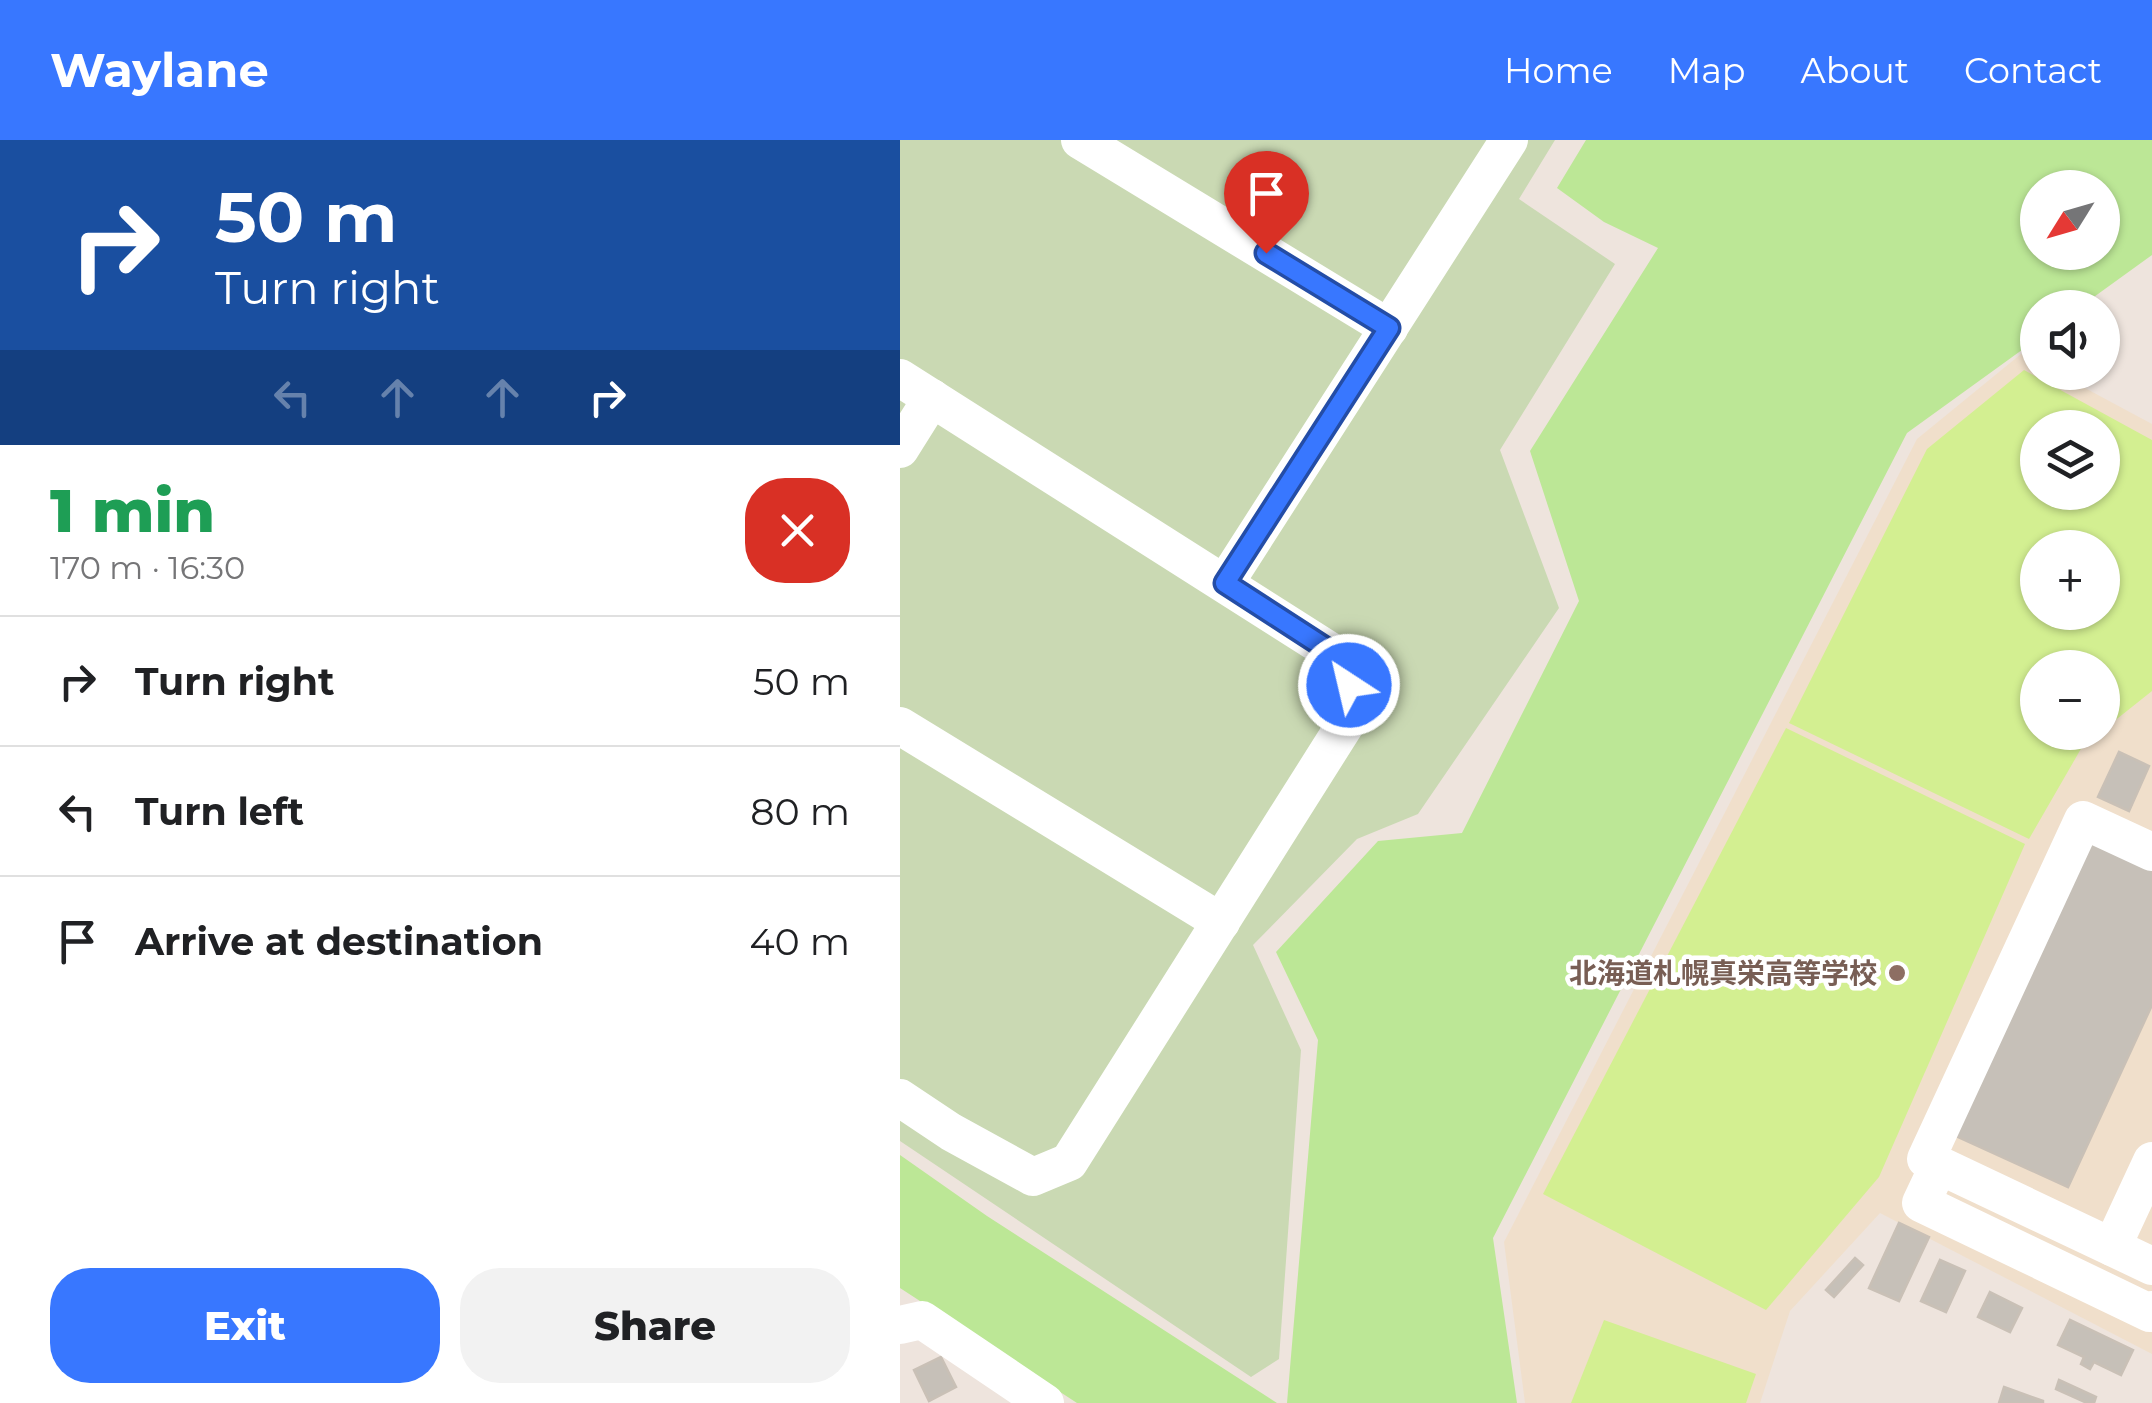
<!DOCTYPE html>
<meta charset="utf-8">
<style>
:root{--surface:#fff;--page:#f2f2f2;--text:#202124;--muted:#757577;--line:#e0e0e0;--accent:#3877ff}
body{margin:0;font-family:Montserrat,"Noto Sans JP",sans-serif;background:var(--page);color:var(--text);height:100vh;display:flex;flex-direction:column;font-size:38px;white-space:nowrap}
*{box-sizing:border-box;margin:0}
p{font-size:32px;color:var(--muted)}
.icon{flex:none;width:55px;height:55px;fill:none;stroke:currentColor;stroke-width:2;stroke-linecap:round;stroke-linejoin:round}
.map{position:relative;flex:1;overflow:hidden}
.drawer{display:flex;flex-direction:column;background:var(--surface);width:900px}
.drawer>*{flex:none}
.hud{background:#1a4fa0;color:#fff;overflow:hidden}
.needle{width:65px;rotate:233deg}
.controls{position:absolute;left:1120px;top:30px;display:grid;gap:20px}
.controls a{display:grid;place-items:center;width:100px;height:100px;border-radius:50%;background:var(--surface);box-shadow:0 2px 8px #0004;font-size:50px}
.pin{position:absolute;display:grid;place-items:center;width:85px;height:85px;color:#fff;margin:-102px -42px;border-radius:50% 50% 50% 0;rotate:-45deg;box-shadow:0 0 10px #0007}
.pin .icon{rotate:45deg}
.me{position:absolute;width:110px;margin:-55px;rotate:325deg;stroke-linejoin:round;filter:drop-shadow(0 0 8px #0008)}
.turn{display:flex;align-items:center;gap:35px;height:210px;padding:0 50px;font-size:45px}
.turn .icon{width:130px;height:130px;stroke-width:2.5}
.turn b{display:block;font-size:70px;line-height:85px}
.lanes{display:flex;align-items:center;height:95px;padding:0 50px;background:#0003;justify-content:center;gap:50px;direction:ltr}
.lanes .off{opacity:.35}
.round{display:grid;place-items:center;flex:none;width:105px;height:105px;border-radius:40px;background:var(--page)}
.head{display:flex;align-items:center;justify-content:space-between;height:170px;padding:0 50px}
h1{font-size:60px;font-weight:800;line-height:75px;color:#1e9e55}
.action{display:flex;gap:20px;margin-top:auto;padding:20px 50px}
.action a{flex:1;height:115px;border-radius:40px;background:var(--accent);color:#fff;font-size:40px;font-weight:800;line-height:115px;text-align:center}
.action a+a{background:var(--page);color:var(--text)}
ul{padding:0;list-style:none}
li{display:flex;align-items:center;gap:30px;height:130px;padding:0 50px;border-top:2px solid var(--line)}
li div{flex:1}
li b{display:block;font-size:38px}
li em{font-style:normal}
header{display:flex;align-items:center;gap:60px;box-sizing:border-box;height:140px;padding:0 50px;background:var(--accent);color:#fff}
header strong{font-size:48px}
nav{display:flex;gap:55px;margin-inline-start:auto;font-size:35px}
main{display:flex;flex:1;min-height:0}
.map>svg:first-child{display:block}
.education{fill:#f0dfcb;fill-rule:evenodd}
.green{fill:#bce796;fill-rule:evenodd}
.cemetery{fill:#cad9b3}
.pitch{fill:#d3ef91;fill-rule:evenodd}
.building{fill:#c6c0b8;stroke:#c9c0b6;stroke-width:2.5}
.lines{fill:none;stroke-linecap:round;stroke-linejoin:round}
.minor{stroke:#fff;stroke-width:38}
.route-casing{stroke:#244da6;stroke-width:25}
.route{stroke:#3877ff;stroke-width:18}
.education-dot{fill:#8d6e63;stroke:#fff;stroke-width:4}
.labels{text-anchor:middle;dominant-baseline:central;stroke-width:9;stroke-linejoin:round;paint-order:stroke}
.education-label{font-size:28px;font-weight:bold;fill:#785e54;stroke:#fff;text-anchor:end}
</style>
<header>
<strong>Waylane</strong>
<nav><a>Home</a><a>Map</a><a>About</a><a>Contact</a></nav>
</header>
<main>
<section class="drawer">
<div class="hud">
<div class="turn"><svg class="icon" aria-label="right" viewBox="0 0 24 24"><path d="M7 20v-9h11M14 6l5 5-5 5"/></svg><div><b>50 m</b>Turn right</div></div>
<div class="lanes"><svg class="icon off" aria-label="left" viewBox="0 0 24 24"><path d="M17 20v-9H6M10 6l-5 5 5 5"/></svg><svg class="icon off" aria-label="ahead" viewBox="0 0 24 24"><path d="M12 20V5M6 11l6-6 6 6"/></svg><svg class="icon off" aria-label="ahead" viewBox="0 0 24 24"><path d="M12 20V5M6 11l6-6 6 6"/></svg><svg class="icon" aria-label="right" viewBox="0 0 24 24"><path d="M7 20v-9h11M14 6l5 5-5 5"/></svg></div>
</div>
<div class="head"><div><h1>1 min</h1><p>170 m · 16:30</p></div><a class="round" style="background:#d93025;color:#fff"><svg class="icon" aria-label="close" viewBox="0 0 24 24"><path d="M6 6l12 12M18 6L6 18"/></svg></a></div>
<ul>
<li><svg class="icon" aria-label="right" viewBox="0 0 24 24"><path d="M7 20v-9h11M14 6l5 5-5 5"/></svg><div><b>Turn right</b></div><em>50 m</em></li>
<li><svg class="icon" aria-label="left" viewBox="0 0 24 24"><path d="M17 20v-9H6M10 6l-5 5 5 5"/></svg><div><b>Turn left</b></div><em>80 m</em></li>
<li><svg class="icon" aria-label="arrive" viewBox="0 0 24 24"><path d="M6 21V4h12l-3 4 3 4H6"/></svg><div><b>Arrive at destination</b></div><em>40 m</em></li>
</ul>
<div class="action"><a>Exit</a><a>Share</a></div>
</section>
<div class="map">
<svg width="1252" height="1263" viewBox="0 0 1252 1263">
<rect width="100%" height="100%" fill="#eee4dd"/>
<path class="education" d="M1121,214L1137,222L1138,232L1157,233L1252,284V1214L980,1073L890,1171L860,1263H625L604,1102L1017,299ZM1138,288H1202V352H1138ZM1138,408H1202V472H1138ZM1138,528H1202V592H1138Z"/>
<g class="green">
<path d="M686,0H1252V115L1180,167L1138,168L1137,199L1007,293L593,1098L617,1263H387L418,900L376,812L478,701L562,693L679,461L630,311L758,108L704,82L657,48ZM1138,48H1202V112H1138Z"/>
<polygon points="0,1015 87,1076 377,1263 177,1263 0,1148"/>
</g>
<polygon class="cemetery" points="0,0 655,0 619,59 715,124 600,310 659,468 518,674 457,699 353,805 401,910 379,1219 351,1237 0,1001"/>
<g class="pitch">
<path d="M1124,230L1252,300V551L1203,590L1202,528H1138V592L1200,593L1182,607L1129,699L889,583L1027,309ZM1138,288H1202V352H1138ZM1138,408H1202V472H1138Z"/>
<polygon points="886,588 1125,704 979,1037 866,1170 643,1054"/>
<polygon points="704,1180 856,1234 846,1263 671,1263"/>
</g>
<g class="building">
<polygon points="1219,612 1249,626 1229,671 1198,657"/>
<polygon points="1185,698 1252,729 1252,865 1168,1047 1049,993"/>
<polygon points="999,1083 1029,1097 999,1161 969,1148"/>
<polygon points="955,1118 963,1125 934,1157 926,1150"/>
<polygon points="1040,1120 1065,1131 1046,1172 1021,1161"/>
<polygon points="1090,1152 1122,1168 1110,1192 1078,1177"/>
<polygon points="1170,1180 1233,1210 1221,1235 1194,1222 1190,1229 1181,1224 1184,1217 1158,1205"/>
<polygon points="41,1217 56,1247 29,1261 14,1230"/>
<polygon points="1159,1240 1196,1257 1194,1263 1187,1263 1156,1249"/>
<polygon points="1104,1247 1143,1261 1143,1263 1099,1263"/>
</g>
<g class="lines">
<g class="minor">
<polyline points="180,0 489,188"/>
<polyline points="0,238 444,520 455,569 169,1022 133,1037 51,992 0,958"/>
<polyline points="0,309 32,258"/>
<polyline points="325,443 609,0"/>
<polyline points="0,586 321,782"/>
<polyline points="1252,712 1183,680 1026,1019 1252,1126"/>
<polyline points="1039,1025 1021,1063 1250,1173 1252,1170"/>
<polyline points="1212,1107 1252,1021"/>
<polyline points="0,1185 22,1180 145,1263"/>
</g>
</g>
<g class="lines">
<g class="route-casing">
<polyline id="route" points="366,113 489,188 325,443 444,520 449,545"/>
</g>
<use href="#route" class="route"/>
</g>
<circle class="education-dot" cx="997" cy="833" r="10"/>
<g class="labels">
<g class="education-label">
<text x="977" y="833">北海道札幌真栄高等学校</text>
</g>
</g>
</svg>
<div class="controls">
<a><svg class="needle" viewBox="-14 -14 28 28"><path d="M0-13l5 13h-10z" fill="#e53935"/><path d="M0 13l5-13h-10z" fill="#757577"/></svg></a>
<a><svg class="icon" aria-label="sound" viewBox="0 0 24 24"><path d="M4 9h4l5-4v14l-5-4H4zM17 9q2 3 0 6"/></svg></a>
<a><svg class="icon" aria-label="layers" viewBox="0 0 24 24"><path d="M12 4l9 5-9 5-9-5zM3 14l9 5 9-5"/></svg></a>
<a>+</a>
<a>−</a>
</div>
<div class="pin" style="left:366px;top:113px;background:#d93025"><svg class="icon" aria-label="arrive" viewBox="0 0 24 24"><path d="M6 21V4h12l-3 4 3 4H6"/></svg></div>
<svg class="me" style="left:449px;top:545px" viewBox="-20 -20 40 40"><circle r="17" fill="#3877ff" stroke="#fff" stroke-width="3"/><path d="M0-11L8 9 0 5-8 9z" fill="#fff"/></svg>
</div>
</main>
